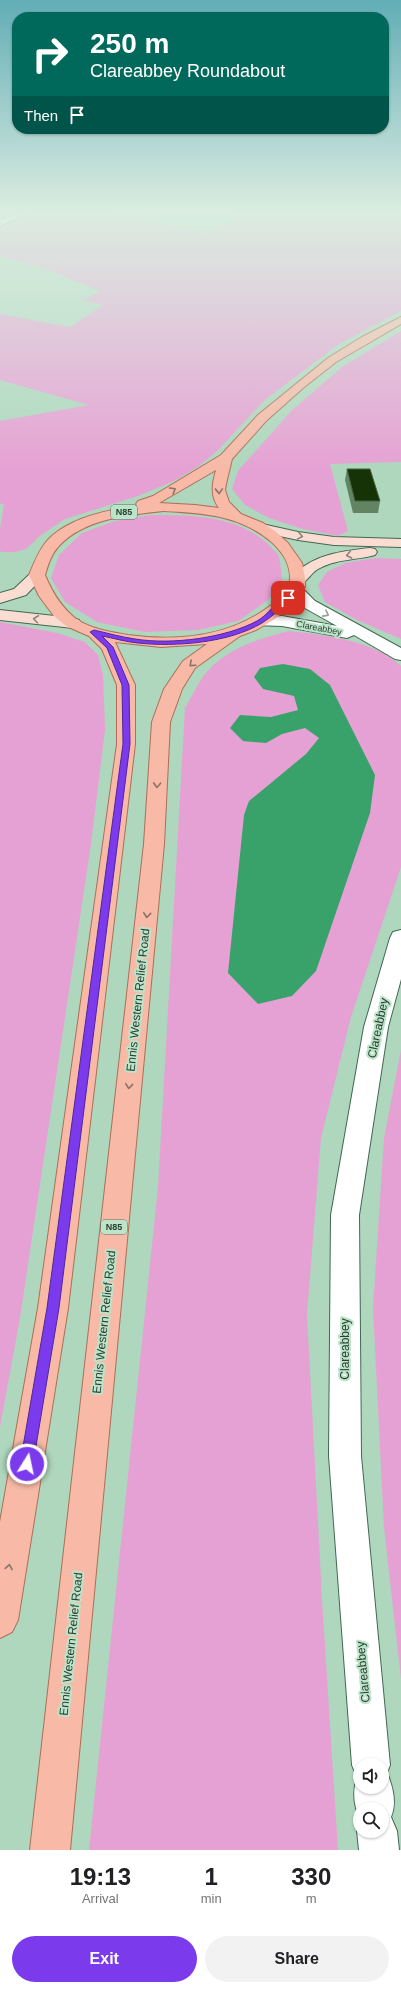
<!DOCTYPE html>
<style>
:root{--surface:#fff;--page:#f2f2f2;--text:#202124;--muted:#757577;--accent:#7c3aed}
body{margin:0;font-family:Arial,sans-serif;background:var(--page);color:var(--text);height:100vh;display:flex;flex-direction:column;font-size:15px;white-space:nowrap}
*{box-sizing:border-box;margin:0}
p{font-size:13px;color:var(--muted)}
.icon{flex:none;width:22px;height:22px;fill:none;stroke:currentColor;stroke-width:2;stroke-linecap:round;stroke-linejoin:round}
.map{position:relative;height:1850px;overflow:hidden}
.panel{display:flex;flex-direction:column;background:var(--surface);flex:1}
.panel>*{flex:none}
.guide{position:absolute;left:12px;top:12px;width:377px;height:122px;border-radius:16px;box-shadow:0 1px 3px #0004;background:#00695c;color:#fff;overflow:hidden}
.buttons{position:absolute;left:353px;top:1758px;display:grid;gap:8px}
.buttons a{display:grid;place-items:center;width:36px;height:36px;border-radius:50%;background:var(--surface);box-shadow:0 1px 3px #0004;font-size:20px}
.pin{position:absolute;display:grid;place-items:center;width:34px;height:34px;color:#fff;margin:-17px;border-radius:8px;box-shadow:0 2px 6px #0006}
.me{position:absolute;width:44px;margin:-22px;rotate:10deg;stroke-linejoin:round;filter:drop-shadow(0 0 3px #0008)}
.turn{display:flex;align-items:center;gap:14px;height:84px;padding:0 12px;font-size:18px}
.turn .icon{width:52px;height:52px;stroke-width:2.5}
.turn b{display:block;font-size:28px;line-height:34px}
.then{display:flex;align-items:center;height:38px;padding:0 12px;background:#0003;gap:8px;font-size:15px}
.eta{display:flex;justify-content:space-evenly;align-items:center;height:68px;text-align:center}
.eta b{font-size:24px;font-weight:800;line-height:28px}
.button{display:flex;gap:8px;margin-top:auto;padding:8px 12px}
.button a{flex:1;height:46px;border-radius:24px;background:var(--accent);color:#fff;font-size:16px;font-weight:800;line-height:46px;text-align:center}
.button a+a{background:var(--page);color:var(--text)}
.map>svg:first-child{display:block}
.built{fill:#9fcfb0}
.green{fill:#e6a1d4}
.water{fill:#39a26b}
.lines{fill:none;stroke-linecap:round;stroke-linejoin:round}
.minor-casing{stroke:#426851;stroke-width:2}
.secondary-casing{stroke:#426851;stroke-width:2}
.primary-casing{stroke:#ad6f58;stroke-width:2}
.minor{fill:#fff;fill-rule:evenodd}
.secondary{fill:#fbdcd3;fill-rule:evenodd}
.primary{fill:#f8b9a7;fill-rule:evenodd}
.wall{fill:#628462}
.building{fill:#163207;stroke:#44643e}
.oneway{stroke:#887567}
.oneway2{stroke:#89857b}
.oneway3{stroke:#969e99}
.route{fill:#7c3aed;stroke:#51269a}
.labels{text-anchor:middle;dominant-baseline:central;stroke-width:4;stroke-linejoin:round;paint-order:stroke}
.shield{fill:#bbe4c9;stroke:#576f60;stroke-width:1}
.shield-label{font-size:9px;font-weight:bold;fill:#2c3d33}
.far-street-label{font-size:9px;fill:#2c3d33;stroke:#bbe4c9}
.near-street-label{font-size:12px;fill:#2c3d33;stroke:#bbe4c9}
</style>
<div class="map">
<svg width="401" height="1850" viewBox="0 0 401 1850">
<rect width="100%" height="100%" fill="#aed7bd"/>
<polygon class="built" points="95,211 214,211 241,218 204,233"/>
<g class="green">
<polygon points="34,211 95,211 204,233 240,218 214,211 401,211 401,311 339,344 266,399 217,451 199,466 174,481 138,496 65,519 41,535 26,549 15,552 2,552 0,551 0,528 4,505 0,503 0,421 89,405 0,380 0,314 70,327 103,305 83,300 100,291 38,266 0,256 0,225"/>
<polygon points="401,331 401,462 330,464 348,531 338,536 303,529 269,518 245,505 232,489 238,471 291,411 342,367"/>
<path d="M151,515C191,515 239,515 270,546C272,549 277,552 278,555C281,562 281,573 282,580L268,600L238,621L198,630L145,632L97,622L65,602L51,578L59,555L82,533L115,521Z"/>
<polygon points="376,558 401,559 401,639 357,620 325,602 318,585 327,572 345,563"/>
<polygon points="0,622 57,633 85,642 98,655 103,675 105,730 91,844 20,1318 0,1427"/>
<path d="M288,631C325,635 373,640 401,666V867L351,1017L321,1138L307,1315L322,1599L338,1850H89L158,1187L185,708C191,698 196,687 202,678C223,649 256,640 288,631Z"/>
<polygon points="401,1050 401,1679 384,1528 373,1308 384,1138"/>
</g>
<polygon class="water" points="283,664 310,669 330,685 375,775 370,813 316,971 292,996 258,1004 228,973 244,815 249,801 306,754 319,738 305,728 282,734 266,743 243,741 230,728 240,715 271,717 298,710 294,696 263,689 254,677 260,668"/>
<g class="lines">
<g class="minor-casing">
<g id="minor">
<polygon points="21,211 32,211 0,226 0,220"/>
<polygon points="295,585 301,587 315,601 401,648 401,660 395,659 354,635 347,638 282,626 255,625 253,622 255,619 282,616 337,626 303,607 287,590 289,587"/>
<path d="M401,930V979L388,1027L359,1215L361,1456L390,1765L387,1773C393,1787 397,1803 391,1817L397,1831L399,1850H359L357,1831L360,1824V1831H382V1809H360V1820C354,1806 352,1792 357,1778L352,1765L329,1456L331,1215L364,1027L390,938L393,932ZM360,1765H382V1787H360Z"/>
</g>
</g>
<g class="secondary-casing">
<g id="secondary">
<polygon points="262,524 298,532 334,537 401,539 401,547 334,545 298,540 257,531 255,528 257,525"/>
<path d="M370,548L375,549L377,552L375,555C357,560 335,559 318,569C308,575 306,587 293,583L290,580C308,555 342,551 370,548Z"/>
<polygon points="37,570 42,572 45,575 26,595 0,603 0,593 14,589 32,572"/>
<polygon points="0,610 73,618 79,620 81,623 79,626 73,628 0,620"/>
</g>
</g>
<g class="primary-casing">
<path id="primary" d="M401,317V324L336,362L303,388L266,421L232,459L226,484L225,490L229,502L241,514L263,523L276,532L288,543L302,563L305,578V587L298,598L275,619L256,630L240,636L195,668L182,689L170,722L164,844L70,1850H30L144,844L152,722L164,689L183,661L207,644L161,647L115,642L135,685V744L68,1308L18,1620L12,1632L0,1638V1522L38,1308L117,744V685L102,649L89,636L66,626L54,616L39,596L29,575C34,563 38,552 46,542C67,518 107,510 137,506L136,504L138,501L153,496L221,455L258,415L328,358L362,337ZM216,470C212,484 210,496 219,508L195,505L159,503ZM163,511C183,512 204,513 224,518C254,525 300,552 288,590C246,634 187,643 128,635C111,632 91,629 76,619C61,607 52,592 45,575C48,565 51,555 58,547C83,519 127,515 163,511Z"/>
</g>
<use href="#minor" class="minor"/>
<use href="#secondary" class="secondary"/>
<use href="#primary" class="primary"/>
</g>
<polygon class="wall" points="347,469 380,501 378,513 353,513 345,480"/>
<polygon class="building" points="347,469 370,469 380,501 355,501"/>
<defs><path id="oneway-chevron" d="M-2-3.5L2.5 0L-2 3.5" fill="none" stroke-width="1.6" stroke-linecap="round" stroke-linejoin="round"/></defs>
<g class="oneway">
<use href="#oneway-chevron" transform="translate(173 490) rotate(-31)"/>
<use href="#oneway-chevron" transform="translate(219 491) rotate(88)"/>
<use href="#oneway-chevron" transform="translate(192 664) rotate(138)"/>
<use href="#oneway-chevron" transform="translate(157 785) rotate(93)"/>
<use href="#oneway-chevron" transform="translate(147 915) rotate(96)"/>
<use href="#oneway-chevron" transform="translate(129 1086) rotate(96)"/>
<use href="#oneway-chevron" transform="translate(9 1567) rotate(-80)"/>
</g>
<g class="oneway2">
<use href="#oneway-chevron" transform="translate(300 536) rotate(10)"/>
<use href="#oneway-chevron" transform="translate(349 555) rotate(169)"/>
<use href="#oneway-chevron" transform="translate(36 619) rotate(-173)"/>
</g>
<use class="oneway3" href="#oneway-chevron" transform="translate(326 614) rotate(28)"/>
<linearGradient id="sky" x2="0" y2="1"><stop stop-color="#62adb6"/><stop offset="0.45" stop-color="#dbede1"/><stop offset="1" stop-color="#dbede1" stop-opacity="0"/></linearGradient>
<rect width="401" height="470" fill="url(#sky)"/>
<path class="route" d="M288,596L290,597V600C282,607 272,617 262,623C229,643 175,647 138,643C126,642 113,638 102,636L113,647L129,685L130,744L59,1308L33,1464L31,1469L27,1471L22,1469L20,1464L47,1308L123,744L122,685L107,648L90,632L94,630C107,633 121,637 135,639C172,645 225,638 257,621C268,615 276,601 288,596Z"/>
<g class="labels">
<g class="shield">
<rect x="111" y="505" width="26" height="14" rx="3"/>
<rect x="101" y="1220" width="26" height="14" rx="3"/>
</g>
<g class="shield-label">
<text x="124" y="512">N85</text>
<text x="114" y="1227">N85</text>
</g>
<g class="far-street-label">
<text transform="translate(319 628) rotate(11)">Clareabbey</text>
</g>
<g class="near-street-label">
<text transform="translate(138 1000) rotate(-84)">Ennis Western Relief Road</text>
<text transform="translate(378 1028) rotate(-78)">Clareabbey</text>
<text transform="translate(104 1322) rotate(-84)">Ennis Western Relief Road</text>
<text transform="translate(345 1349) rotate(-90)">Clareabbey</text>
<text transform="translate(71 1644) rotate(-84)">Ennis Western Relief Road</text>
<text transform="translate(363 1672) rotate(-95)">Clareabbey</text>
</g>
</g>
</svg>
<div class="buttons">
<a><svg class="icon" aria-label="sound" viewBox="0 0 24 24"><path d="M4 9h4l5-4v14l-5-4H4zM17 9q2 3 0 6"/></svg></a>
<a><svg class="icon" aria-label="search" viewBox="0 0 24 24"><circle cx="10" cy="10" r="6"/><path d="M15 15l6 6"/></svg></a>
</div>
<div class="pin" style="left:288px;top:598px;background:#d93025"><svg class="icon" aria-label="arrive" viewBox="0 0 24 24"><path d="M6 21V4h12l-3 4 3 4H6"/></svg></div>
<svg class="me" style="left:27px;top:1464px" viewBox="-20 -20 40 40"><circle r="17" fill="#7c3aed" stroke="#fff" stroke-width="3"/><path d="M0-11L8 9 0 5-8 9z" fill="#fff"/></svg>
<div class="guide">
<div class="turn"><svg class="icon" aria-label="right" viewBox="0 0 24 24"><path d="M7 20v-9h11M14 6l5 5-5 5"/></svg><div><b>250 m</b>Clareabbey Roundabout</div></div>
<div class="then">Then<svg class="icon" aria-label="arrive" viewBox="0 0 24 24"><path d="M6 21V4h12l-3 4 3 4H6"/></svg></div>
</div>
</div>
<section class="panel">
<div class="eta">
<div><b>19:13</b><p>Arrival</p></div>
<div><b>1</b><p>min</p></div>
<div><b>330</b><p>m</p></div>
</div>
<div class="button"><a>Exit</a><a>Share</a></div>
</section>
